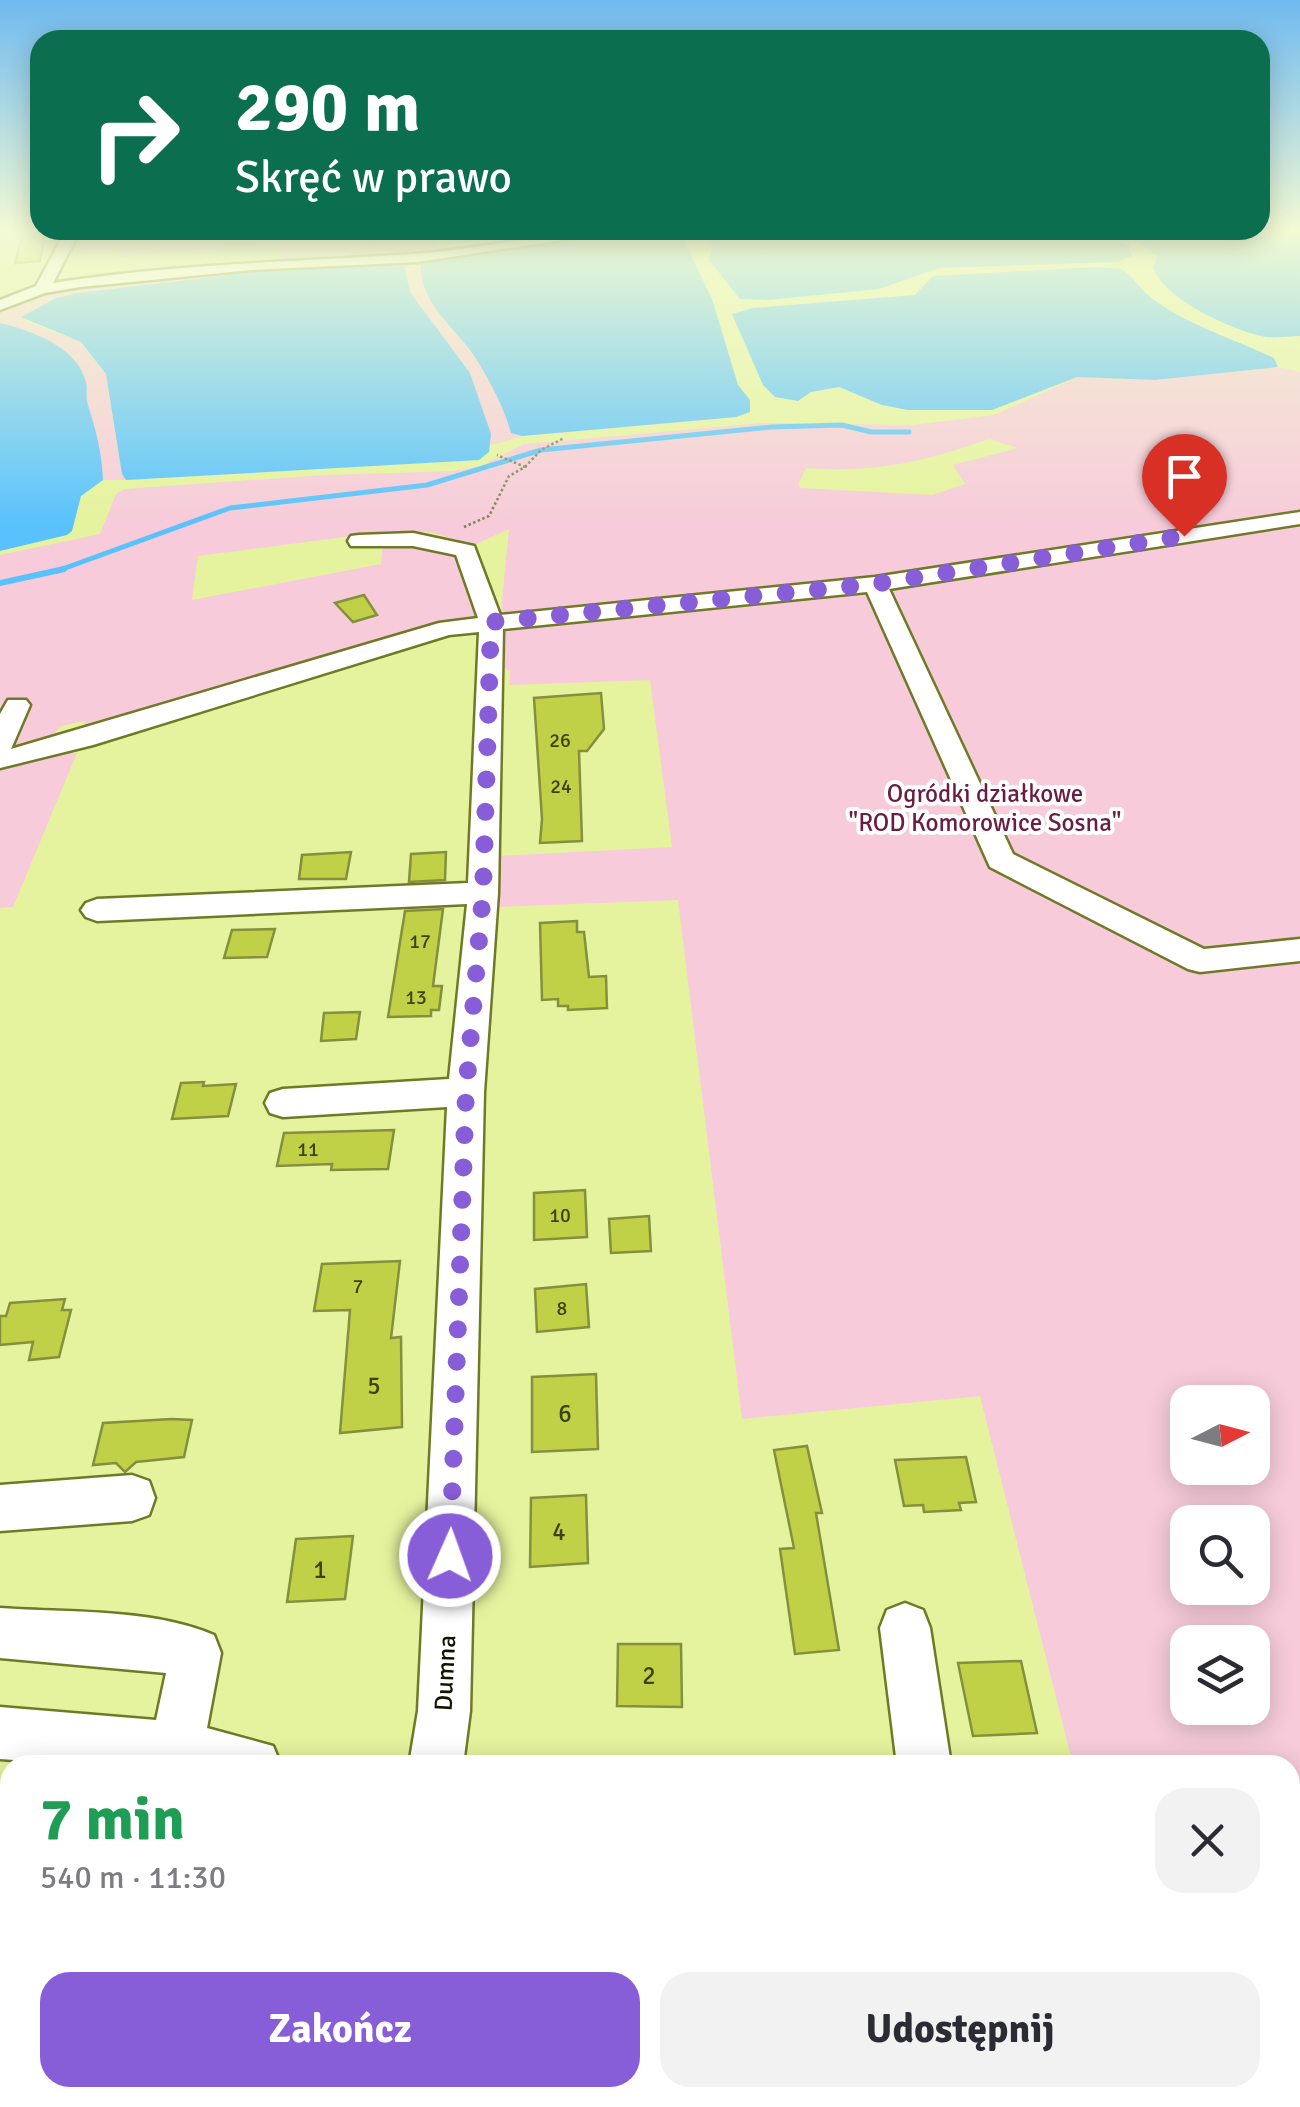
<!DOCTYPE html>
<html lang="pl">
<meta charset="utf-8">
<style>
:root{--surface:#fff;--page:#f2f2f3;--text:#2b2b33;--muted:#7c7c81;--accent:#885ed8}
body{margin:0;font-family:Signika,sans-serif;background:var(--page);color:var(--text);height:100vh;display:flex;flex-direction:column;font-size:38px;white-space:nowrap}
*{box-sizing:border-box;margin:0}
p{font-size:32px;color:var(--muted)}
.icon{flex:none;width:55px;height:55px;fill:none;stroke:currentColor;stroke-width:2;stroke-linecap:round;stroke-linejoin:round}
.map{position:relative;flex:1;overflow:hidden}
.drawer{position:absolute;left:0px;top:1755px;width:1300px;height:352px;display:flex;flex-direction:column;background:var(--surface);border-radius:30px 30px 0 0;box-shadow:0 5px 25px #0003}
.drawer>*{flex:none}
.banner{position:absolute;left:30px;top:30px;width:1240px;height:210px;border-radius:30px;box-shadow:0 5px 25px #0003;background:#0b6e4f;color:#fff;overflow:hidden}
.needle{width:65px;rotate:84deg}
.controls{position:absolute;left:1170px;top:1385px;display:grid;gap:20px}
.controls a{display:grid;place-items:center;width:100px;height:100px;border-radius:20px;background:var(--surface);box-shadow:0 5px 25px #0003;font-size:50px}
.pin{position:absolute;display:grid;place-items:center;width:85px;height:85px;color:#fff;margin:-102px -42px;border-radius:50% 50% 50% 0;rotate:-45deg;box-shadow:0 0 10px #0007}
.pin .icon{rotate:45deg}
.me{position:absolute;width:110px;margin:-55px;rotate:2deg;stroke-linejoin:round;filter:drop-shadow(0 0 8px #0008)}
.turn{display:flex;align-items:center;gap:35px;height:210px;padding:0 40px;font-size:45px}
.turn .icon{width:130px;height:130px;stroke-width:2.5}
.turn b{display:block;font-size:70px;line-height:85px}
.round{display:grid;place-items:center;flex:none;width:105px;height:105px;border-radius:30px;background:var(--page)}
.headline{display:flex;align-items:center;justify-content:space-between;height:170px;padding:0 40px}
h1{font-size:60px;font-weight:700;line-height:75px;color:#1e9e55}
.button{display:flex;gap:20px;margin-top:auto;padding:20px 40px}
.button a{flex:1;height:115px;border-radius:30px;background:var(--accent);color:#fff;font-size:40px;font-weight:700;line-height:115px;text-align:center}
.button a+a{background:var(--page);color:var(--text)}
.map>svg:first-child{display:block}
.green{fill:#f7cbda;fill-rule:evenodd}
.water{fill:#59c2fd}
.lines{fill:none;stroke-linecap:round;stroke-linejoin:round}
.stream-far1{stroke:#59c2fd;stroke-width:5}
.stream{stroke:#59c2fd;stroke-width:6}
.building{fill:#c0d148;stroke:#84903d;stroke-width:2.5}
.minor-casing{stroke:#707a26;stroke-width:5}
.path{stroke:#7c8550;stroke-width:2.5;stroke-dasharray:2.5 2.5;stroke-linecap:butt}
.minor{fill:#fff;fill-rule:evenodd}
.route{stroke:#885ed8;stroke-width:18;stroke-dasharray:0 32.4}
.labels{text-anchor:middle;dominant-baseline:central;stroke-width:8;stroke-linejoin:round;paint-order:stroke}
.number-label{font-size:20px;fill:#3c4212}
.park-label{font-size:25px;fill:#691d40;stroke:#fff}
.near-number-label{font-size:25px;fill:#3c4212}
.street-label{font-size:25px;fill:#101300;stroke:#fff}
</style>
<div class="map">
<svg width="1300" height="2107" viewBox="0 0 1300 2107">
<rect width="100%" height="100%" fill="#e5f39e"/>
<g class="green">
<polygon points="76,230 346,230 346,242 436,238 439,249 279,260 279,243 120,257 121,248 64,252"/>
<path d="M628,230H645L514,246L455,331L470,350L718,419L522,436L491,445L470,373L410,292L404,264L303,266L163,285L23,320L81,342L106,374L122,474L126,480H103C102,452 96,431 88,405C85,396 88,390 86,382C78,347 30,330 0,323V307L40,292L78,285L496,247Z"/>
<path d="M1278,367L1300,372V1924L1290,1923V1765H1073L980,1396L742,1419L678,900L496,907L497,856L672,847L650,680L509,685L510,671L499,665L500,632L519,623V616L501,611L509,529L474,545L430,532H383L198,556L192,600L381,564L383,541L391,539L460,554L481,618L444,623L81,735L85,721L61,726L45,743L48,754L77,753L13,907L0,908V555L100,534L116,494L124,489L325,475L454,471L481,466L524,444L763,423L913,425L994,415L1077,377L1155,380ZM989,439L1018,448L953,465L965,484L932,495L801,488L798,485L806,468C877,473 923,462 989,439ZM1188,1402H1252V1468H1188ZM1188,1522H1252V1588H1188ZM1188,1642H1252V1708H1188Z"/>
</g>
<g class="water">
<path d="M1260,228H1300V336C1290,336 1278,338 1267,337C1235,332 1163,299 1153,267L1158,256L1133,239L1109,230Z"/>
<path d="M645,230H677L682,236L712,299L738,385L750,400V412L736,417L522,436L511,433C504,407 491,384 477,360C458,329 419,304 421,265L424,260Z"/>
<polygon points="695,230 1096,230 1129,246 1132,256 1118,262 939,268 879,289 768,300 740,299 709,260 713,245 698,237"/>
<polygon points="396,263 404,264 410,292 470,373 491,434 489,452 479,460 126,480 122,474 106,374 81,342 21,317 56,298 79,293 303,266"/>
<path d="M1097,267L1122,269C1135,279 1143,293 1157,302C1193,327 1234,339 1274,358L1278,367L1155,380L1077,377L992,410H908L882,405L839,387L811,392L798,401L775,397L763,385L732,314L752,308L915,295L933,276Z"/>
<path d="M0,323C30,330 78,347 86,382C88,390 85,396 88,405C96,431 102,452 103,480L81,496L72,531L67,535L0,551Z"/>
</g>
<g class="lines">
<polyline class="stream-far1" points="57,571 230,508 427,485 541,450 772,427 842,425 871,432 909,432"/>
<polyline class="stream" points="0,583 64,569"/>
</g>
<g class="building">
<polygon points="24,228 46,230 40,261 15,263"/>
<polygon points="364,595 377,615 353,622 335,603"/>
<polygon points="601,693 604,729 587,751 579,751 582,841 540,843 542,819 534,698"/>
<polygon points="351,852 346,879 299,879 302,855"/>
<polygon points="446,852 445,880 409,882 411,854"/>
<polygon points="443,909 433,986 442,986 439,1010 431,1010 431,1016 388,1017 405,911"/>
<polygon points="577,921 577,932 584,932 589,977 606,976 607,1008 568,1010 568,1006 558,1006 558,999 542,1000 540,923"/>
<polygon points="275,929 267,957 224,958 232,930"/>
<polygon points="360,1012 356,1039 321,1041 324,1013"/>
<polygon points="204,1082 203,1086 236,1084 228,1116 172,1119 181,1083"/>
<polygon points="394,1130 388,1169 331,1170 332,1164 277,1166 284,1133"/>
<polygon points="585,1190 587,1237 534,1240 534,1193"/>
<polygon points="649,1216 651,1251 611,1253 609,1219"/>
<polygon points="400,1261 391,1338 401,1337 402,1427 340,1433 350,1310 314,1311 322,1264"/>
<polygon points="586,1284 589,1327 537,1332 535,1289"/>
<polygon points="65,1299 62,1310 71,1310 59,1357 29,1360 33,1342 0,1345 0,1316 6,1316 10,1303"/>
<polygon points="596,1374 598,1449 532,1452 532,1377"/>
<polygon points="172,1419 192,1420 184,1457 136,1462 125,1472 116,1463 93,1465 103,1423"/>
<polygon points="807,1446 822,1513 816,1513 839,1650 795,1654 780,1549 794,1548 774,1450"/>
<polygon points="966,1457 976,1502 959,1503 961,1510 924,1512 923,1505 904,1506 895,1460"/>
<polygon points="586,1495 588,1563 530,1567 531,1498"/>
<polygon points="353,1536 345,1599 287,1602 296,1539"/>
<polygon points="618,1644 681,1644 682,1707 617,1706"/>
<polygon points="1021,1661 1037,1733 973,1736 958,1663"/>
</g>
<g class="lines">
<g class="minor-casing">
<g id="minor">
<path d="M66,230H80L53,283C172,264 293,262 413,254C485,249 555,230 627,230L417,262L251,270L80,287L45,293L0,310V300L36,286Z"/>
<polygon points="1300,512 1300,524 889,589 1013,854 1204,949 1300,939 1300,961 1200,972 1188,969 990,867 867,592 503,629 498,893 484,1092 470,1711 463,1765 409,1765 418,1711 447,1107 283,1117 270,1113 265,1103 270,1093 283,1089 449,1079 467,904 97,921 86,917 81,910 86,903 97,899 468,883 479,632 449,635 93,745 0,768 0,714 8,700 26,700 30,705 11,749 439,623 478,618 456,555 413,546 351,546 348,541 351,536 359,535 413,533 474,546 500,615 875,577"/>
<polygon points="132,1475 149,1481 155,1498 149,1515 132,1521 0,1531 0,1485"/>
<polygon points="905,1603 923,1610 930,1628 951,1765 897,1765 880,1628 887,1610"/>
<path d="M0,1608C69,1613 150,1608 214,1635L221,1653L207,1728L273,1746L281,1765H83L0,1759V1707L156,1720L166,1673L0,1658Z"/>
<polygon points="1290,2027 1300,2028 1300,2090 1290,2089"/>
<polygon points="10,2030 10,2092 0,2094 0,2032"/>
<rect x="384" y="2098" width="62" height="9"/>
<polygon points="1117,2098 1179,2098 1181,2107 1119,2107"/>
</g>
</g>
<g class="path">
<polyline points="525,467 541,450 564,438"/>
<polyline points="464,527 489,516 509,476 525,467 497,455"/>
</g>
<use href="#minor" class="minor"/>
</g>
<linearGradient id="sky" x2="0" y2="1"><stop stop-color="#6fbaf0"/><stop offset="0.44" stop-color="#f3fad3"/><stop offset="1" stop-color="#f3fad3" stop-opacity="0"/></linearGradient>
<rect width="1300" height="523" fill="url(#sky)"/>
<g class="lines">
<polyline class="route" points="450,1556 466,1092 483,893 491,622 874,584 1184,536"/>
</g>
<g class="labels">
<g class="number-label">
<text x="560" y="740">26</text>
<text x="561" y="786">24</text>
<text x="420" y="941">17</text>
<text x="416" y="997">13</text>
<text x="308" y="1149">11</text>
<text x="560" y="1215">10</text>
<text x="358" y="1286">7</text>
<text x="562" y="1308">8</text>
</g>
<g class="park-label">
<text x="985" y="793">Ogródki działkowe<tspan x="985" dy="29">"ROD Komorowice Sosna"</tspan></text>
</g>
<g class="near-number-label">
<text x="374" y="1385">5</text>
<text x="565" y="1413">6</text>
<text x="559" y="1531">4</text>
<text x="320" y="1569">1</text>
<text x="649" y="1675">2</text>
</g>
<g class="street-label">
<text transform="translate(445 1673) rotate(-87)">Dumna</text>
</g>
</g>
</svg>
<div class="controls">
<a><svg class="needle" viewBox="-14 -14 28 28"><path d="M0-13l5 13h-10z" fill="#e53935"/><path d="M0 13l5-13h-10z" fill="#7c7c81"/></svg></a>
<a><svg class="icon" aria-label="search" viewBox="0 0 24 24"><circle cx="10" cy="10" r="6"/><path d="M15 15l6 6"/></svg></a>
<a><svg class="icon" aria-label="layers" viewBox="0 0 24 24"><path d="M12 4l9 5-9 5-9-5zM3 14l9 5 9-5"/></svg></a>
</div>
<div class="pin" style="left:1184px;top:536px;background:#d93025"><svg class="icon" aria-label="arrive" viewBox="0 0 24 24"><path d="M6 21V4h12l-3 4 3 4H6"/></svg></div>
<svg class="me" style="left:450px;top:1556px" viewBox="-20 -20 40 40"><circle r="17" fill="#885ed8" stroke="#fff" stroke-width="3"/><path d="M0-11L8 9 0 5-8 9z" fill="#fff"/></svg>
<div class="banner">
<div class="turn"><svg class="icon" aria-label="right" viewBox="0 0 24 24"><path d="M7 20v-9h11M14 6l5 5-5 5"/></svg><div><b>290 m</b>Skręć w prawo</div></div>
</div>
<section class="drawer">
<div class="headline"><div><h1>7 min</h1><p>540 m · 11:30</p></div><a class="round"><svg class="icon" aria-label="close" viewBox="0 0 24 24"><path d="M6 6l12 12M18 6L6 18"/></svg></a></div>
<div class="button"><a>Zakończ</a><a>Udostępnij</a></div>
</section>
</div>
